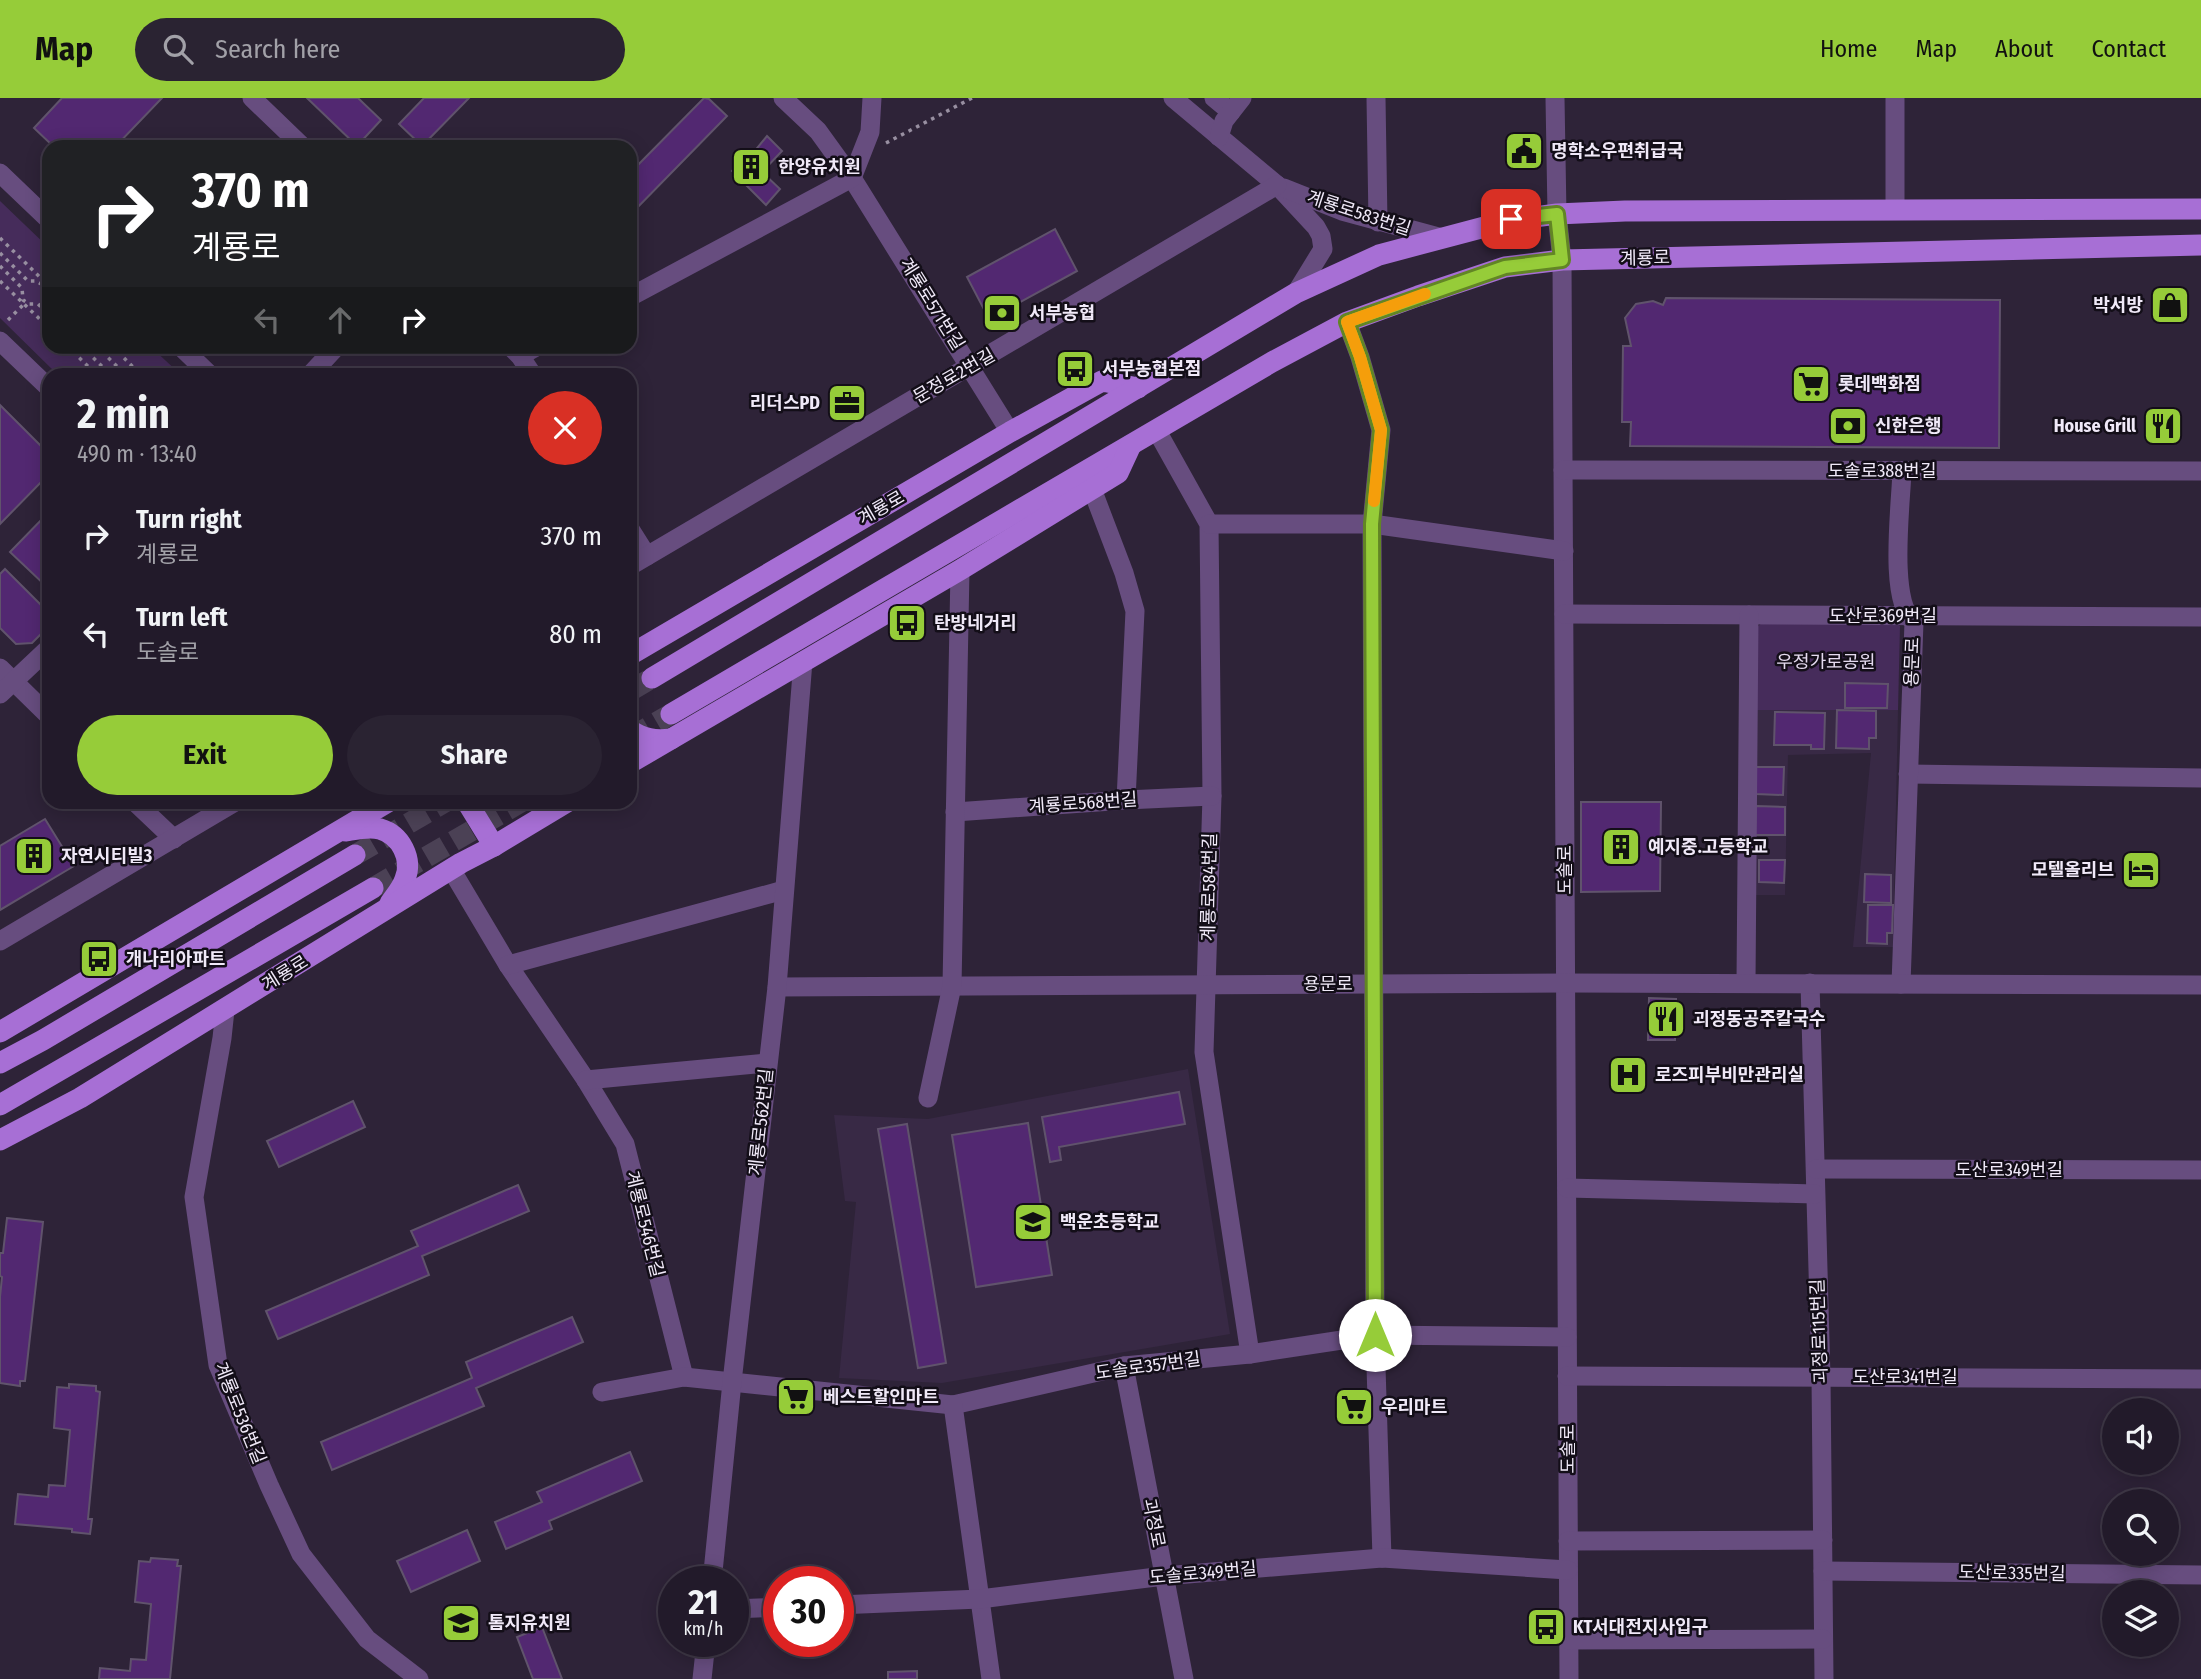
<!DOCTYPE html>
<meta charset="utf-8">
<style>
:root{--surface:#221a2a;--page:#2a2332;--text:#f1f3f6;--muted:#a2a1a8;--line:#3f3847;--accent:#96cc39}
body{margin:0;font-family:"Fira Sans Condensed","Noto Sans KR",sans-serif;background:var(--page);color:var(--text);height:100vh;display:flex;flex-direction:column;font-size:26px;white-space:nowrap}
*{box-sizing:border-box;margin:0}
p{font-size:23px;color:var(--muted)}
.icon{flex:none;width:38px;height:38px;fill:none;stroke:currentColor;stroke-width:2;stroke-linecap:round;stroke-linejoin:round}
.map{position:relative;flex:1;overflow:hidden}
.details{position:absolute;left:42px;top:270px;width:595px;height:441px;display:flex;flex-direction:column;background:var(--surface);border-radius:21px;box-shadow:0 4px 18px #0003,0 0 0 2px var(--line)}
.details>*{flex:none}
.top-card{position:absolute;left:42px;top:42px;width:595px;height:214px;border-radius:21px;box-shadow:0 4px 18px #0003,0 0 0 2px var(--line);background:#202124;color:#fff;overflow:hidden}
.tools{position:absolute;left:2102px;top:1300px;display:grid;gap:14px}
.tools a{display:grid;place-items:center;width:77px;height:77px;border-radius:50%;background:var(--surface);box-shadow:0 4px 18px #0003,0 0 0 2px var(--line);font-size:35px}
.speed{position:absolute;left:658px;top:1468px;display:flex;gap:14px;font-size:35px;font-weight:700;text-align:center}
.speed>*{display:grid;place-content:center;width:91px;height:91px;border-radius:50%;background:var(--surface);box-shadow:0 4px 18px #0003,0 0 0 2px var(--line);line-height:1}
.speed small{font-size:18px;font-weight:400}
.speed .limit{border:10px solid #d22;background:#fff;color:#111}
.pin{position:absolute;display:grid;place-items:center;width:60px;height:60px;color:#fff;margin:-30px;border-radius:14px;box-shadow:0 4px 10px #0006}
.me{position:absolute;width:77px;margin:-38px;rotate:0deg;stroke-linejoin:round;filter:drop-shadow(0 0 5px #0008)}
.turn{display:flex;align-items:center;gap:24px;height:147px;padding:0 35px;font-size:32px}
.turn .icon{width:91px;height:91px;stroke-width:2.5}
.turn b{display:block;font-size:49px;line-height:60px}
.lanes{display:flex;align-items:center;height:66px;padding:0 35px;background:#0003;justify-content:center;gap:35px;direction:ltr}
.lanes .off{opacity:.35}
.round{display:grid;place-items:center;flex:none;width:74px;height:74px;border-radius:37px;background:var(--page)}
.head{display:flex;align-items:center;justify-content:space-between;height:119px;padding:0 35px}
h1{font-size:42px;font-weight:700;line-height:52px}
.action{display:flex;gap:14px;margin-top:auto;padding:14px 35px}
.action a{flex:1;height:80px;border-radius:42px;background:var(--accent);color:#111;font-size:28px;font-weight:700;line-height:80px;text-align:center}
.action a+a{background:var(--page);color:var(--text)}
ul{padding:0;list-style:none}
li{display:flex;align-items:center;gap:21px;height:98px;padding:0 35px}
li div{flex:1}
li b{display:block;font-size:26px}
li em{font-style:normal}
header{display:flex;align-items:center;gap:42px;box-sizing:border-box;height:98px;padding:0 35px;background:var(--accent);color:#111}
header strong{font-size:33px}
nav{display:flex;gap:38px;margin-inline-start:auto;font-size:24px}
.search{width:490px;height:63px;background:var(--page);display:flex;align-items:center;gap:18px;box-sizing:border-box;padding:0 24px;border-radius:38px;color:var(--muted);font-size:26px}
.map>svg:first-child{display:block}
.built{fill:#382945}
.green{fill:#462c5b}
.building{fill:#522871;stroke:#60536c;stroke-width:2}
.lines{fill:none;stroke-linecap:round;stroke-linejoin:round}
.major-tunnel{stroke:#4b4155;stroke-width:21;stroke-dasharray:21 10;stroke-linecap:butt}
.path{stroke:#988fa1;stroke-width:3.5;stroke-dasharray:3.5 5;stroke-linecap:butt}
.minor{stroke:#674d7f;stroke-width:19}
.major{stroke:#a76fd5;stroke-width:21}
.route-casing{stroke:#628525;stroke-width:18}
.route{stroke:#96cc39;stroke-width:12}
.slow{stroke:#f59e0b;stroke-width:12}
.labels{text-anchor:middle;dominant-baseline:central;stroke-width:5;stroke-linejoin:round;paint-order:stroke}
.poi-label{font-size:18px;font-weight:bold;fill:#f0e9f8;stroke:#130e18;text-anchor:start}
.street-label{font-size:18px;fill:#f0e9f8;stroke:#130e18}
.park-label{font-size:18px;fill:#e4daef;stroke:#130e18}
</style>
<header>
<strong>Map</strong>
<div class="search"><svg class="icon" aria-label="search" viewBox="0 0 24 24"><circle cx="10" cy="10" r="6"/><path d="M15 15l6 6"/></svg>Search here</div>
<nav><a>Home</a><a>Map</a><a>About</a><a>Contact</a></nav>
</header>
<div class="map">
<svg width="2201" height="1581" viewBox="0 0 2201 1581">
<rect width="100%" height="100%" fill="#2e2338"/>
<g class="built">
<polygon points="1752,612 1898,612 1893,849 1853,849 1871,655 1788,657 1785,797 1753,797"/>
<polygon points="1188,971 1230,1236 942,1285 839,1280 856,1104 845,1103 834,1017 928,1021"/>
</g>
<g class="green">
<polygon points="0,103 49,150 49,248 151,249 180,276 57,276 0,220"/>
<polygon points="1773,515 1883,516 1900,528 1898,612 1752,612 1755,531"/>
</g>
<g class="building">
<polygon points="62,0 162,0 115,49 54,49 34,30"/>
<polygon points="307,0 358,0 381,22 357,48"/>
<polygon points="424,0 469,0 422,48 399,26"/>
<polygon points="704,0 709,1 727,18 630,117 630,75"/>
<polygon points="767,38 782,53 762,74 780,91 766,107 732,73 742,62 745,65"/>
<polygon points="1055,131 1077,173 989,221 967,179"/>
<polygon points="1666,200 2000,202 1999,350 1630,348 1631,324 1622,324 1623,248 1631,248 1625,220 1636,206 1653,203 1663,207"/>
<polygon points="0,307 49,356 49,376 0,426"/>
<polygon points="49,414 49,491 10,454"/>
<polygon points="5,471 49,515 49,528 32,545 16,546 0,530 0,476"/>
<polygon points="1845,585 1888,586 1887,610 1845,610"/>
<polygon points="1837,612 1876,613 1876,640 1869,640 1869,651 1836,650"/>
<polygon points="1775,614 1825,615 1824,651 1811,651 1811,647 1774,647"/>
<polygon points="1756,669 1784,669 1783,697 1756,696"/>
<polygon points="1581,704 1661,704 1660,793 1581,794"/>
<polygon points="1756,708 1785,709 1785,737 1755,737"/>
<polygon points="45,721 74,768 0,812 0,748"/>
<polygon points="1759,762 1785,762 1784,785 1759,784"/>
<polygon points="1865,776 1891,777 1891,805 1864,804"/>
<polygon points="1868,807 1893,807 1892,835 1887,835 1887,846 1867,845"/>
<polygon points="1649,900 1676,901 1675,942 1648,942"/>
<polygon points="1179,994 1185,1026 1059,1049 1061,1062 1050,1064 1042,1019"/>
<polygon points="353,1003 365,1029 279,1069 267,1043"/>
<polygon points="1028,1025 1052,1177 976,1189 952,1037"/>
<polygon points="907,1026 946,1265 918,1270 878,1031"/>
<polygon points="518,1087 529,1113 422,1158 429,1177 278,1241 266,1213 418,1148 411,1133"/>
<polygon points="7,1120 43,1124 25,1283 20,1283 20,1288 0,1285 0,1199 2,1179 0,1178 0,1155 3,1155"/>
<polygon points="572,1219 583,1244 476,1290 484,1308 332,1372 321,1344 472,1280 466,1264"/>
<polygon points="69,1286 96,1288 96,1293 100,1294 88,1421 92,1421 90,1436 72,1434 72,1431 15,1426 18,1396 48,1399 49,1387 65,1388 70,1332 54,1330 57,1289 69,1290"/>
<polygon points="630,1354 642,1383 549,1423 552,1431 506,1451 495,1424 542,1404 537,1394"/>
<polygon points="467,1432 480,1463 411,1494 397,1463"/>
<polygon points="151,1460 178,1462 177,1468 181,1468 170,1581 99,1581 100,1570 130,1573 131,1561 146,1562 151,1506 135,1504 139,1463 150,1464"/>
<polygon points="542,1529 562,1581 533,1581 517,1539"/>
<polygon points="917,1573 917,1581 888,1581 888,1574"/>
</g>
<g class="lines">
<g class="major-tunnel">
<polyline points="630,593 652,580"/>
<polyline points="630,640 671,616"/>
<polyline points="355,757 445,704"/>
<polyline points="373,790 521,704"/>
</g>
<g class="path">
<polyline points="886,45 972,0"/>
<polyline points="0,140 49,188"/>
<polyline points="0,155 28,183 36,183 43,187 45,198 49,203"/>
<polyline points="0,168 22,190 23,202 29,206 38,206 49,217"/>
<polyline points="0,183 49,230"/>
<polyline points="8,222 24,206"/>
<polyline points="67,248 96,276"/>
<polyline points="81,248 110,276"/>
<polyline points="96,248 125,276"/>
<polyline points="112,248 140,276"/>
</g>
<g class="minor">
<polyline points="252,0 303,49"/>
<polyline points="783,0 818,33 852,80 1010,334"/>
<polyline points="1173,0 1277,87 1316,129 1321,138 1323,151 1296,195"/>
<polyline points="1214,0 1231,14"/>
<polyline points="1376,0 1378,124"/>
<polyline points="1555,0 1557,116 1562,162 1569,1581"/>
<polyline points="1219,39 1224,23 1242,0"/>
<polyline points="0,75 49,122"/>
<polyline points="1284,90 1342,113 1442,140"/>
<polyline points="1895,112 1895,0"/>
<polyline points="630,199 852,80 870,34 872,0"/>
<polyline points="1347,224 1360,259 1381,332 1372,426 1375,1237 1382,1460"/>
<polyline points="0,243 49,290"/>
<polyline points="180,248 209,276"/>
<polyline points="510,248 520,258 532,276"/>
<polyline points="520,258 538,248"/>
<polyline points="311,276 337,248"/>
<polyline points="1157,333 1209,426 1212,698 1204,954 1250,1256"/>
<polyline points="1563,372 2201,373"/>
<polyline points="1092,391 1124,475 1135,513 1126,702"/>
<polyline points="1209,426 1372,426 1564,453"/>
<polyline points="630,431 647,458"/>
<polyline points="630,468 1277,87"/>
<polyline points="1564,516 2201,519"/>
<polyline points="0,570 49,618"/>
<polyline points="0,596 49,550"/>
<polyline points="1908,676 2201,680"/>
<polyline points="135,704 174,741"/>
<polyline points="955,714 1126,702 1212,698"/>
<polyline points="451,771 508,867 586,982 625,1046 684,1279"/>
<polyline points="0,843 235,704"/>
<polyline points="508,867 784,792"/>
<polyline points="1746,885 1749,517"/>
<polyline points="1810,885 1821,1279 1824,1581"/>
<path d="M1901,886L1914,524C1888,504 1901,406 1902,373"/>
<polyline points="777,889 1566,885 2201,887"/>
<polyline points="225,912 222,940 194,1099 218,1267 269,1387 301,1456 367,1541 419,1581"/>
<polyline points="586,982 767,965"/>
<polyline points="928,1000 952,888 960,472"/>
<polyline points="1816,1071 2201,1072"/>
<polyline points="1567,1090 1815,1096"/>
<polyline points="1124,1268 1184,1581"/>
<polyline points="1567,1278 2201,1281"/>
<polyline points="602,1294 684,1279 953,1307 1124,1268 1250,1256 1375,1237 1567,1239"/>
<polyline points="953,1307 991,1581"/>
<polyline points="1568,1443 1823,1442"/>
<polyline points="1823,1473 2201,1477"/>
<polyline points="712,1484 732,1284 777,889 803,563"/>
<polyline points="838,1507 980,1501 1164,1478 1382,1460 1568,1472"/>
<polyline points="733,1511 779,1509"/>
<polyline points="1569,1542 1823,1541"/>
<polyline points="702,1581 706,1544"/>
</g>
<g class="major">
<polyline points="630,557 1010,334 1102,283 1138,290"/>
<polyline points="652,580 1296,195 1379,157 1511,122 1557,116 1625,113 2201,111"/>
<polyline points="671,616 1272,264 1347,224 1418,198 1505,169 1562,162 2201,147"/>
<path d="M630,632C643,641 655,643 671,641"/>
<polyline points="630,665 960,472 1118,375 1131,347"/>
<polyline points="467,704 494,748"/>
<path d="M346,733C357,731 369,728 380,731C401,737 413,761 405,781C402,790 395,798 390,805"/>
<polyline points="0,934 388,704"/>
<polyline points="0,965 43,942 355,757"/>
<polyline points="0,1007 373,790"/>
<polyline points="0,1042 80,1000 461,765 494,748 567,704"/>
</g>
</g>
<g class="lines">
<g class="route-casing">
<polyline id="route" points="1375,1237 1372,426 1381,332 1360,259 1347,224 1505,169 1562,162 1557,116 1511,121"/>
</g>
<use href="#route" class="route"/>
<polyline class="slow" points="1374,403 1381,332 1360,259 1347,224 1425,196"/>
</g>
<defs>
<g id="civic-square" transform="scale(2.0125)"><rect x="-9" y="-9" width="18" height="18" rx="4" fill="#96cc39" stroke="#130e18"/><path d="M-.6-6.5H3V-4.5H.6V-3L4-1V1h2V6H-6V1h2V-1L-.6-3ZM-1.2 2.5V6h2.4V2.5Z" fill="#111"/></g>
<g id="building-square" transform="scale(2.0125)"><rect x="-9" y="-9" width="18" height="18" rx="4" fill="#96cc39" stroke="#130e18"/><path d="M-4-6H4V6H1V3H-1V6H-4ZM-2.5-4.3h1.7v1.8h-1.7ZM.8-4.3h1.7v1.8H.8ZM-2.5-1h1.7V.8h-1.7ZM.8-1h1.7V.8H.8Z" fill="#111"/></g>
<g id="shop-square" transform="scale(2.0125)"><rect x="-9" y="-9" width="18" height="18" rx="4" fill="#96cc39" stroke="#130e18"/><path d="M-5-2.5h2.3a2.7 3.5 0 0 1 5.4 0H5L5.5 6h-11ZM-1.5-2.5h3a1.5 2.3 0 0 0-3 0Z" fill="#111"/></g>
<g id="bank-square" transform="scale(2.0125)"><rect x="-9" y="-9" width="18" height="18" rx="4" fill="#96cc39" stroke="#130e18"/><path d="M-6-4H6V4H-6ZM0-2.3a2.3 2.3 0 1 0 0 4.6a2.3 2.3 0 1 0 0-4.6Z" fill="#111"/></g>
<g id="bus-square" transform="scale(2.0125)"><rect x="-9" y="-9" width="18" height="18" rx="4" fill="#96cc39" stroke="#130e18"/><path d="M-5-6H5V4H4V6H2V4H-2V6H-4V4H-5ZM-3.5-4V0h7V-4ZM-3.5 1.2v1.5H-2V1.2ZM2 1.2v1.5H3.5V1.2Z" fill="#111"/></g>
<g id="supermarket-square" transform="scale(2.0125)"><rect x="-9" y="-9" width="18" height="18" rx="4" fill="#96cc39" stroke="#130e18"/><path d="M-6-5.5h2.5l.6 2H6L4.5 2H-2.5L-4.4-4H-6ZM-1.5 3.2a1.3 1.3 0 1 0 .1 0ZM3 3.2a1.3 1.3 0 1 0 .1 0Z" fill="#111"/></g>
<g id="office-square" transform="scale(2.0125)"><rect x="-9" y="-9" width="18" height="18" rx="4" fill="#96cc39" stroke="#130e18"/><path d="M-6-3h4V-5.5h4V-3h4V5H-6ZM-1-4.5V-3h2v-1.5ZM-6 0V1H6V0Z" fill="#111"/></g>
<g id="restaurant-square" transform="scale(2.0125)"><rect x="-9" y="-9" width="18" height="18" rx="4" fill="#96cc39" stroke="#130e18"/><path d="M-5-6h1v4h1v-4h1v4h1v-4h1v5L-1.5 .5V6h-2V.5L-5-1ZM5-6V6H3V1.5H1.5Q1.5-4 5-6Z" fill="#111"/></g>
<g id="hotel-square" transform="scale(2.0125)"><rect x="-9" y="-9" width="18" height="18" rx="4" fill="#96cc39" stroke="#130e18"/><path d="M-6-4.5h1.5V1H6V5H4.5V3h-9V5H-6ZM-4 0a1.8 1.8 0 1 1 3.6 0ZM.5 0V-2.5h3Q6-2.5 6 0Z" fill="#111"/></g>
<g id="hospital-square" transform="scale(2.0125)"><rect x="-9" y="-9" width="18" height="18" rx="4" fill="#96cc39" stroke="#130e18"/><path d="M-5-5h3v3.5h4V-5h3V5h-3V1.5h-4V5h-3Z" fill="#111"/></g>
<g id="school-square" transform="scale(2.0125)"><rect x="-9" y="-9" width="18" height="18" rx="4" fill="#96cc39" stroke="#130e18"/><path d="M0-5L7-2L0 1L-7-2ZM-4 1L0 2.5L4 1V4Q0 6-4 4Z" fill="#111"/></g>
</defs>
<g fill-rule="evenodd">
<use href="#civic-square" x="1524" y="53"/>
<use href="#building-square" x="751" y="69"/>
<use href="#shop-square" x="2170" y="207"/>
<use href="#bank-square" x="1002" y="215"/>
<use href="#bus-square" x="1075" y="271"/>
<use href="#supermarket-square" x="1811" y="286"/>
<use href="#office-square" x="847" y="305"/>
<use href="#bank-square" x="1848" y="328"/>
<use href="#restaurant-square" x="2163" y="328"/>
<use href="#bus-square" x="907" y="525"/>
<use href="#building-square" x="1621" y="749"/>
<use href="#building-square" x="34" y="758"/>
<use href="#hotel-square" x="2141" y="772"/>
<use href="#bus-square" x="99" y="861"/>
<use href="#restaurant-square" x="1666" y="921"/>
<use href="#hospital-square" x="1628" y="977"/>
<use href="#school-square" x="1033" y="1124"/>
<use href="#supermarket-square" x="796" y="1299"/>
<use href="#supermarket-square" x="1354" y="1309"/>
<use href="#school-square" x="461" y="1525"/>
<use href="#bus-square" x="1546" y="1529"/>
</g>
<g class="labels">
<g class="poi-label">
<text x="1551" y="53">명학소우편취급국</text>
<text x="778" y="69">한양유치원</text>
<text x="2143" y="207" text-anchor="end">박서방</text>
<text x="1029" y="215">서부농협</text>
<text x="1102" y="271">서부농협본점</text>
<text x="1838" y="286">롯데백화점</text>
<text x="820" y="305" text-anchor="end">리더스PD</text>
<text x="1875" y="328">신한은행</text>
<text x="2136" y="328" text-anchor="end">House Grill</text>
<text x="934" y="525">탄방네거리</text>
<text x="1648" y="749">예지중.고등학교</text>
<text x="61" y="758">자연시티빌3</text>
<text x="2114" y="772" text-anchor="end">모텔올리브</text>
<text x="126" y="861">개나리아파트</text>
<text x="1693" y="921">괴정동공주칼국수</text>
<text x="1655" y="977">로즈피부비만관리실</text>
<text x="1060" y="1124">백운초등학교</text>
<text x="823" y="1299">베스트할인마트</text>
<text x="1381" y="1309">우리마트</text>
<text x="488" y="1525">톰지유치원</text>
<text x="1573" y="1529">KT서대전지사입구</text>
</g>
<g class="street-label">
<text transform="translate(1359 115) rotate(18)">계룡로583번길</text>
<text transform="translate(1645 160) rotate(-1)">계룡로</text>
<text transform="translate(932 206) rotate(58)">계룡로571번길</text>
<text transform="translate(954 278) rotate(-30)">문정로2번길</text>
<text x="1882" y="373">도솔로388번길</text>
<text transform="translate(881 410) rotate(-30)">계룡로</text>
<text x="1883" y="518">도산로369번길</text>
<text transform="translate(1912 564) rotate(-88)">용문로</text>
<text transform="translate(1083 705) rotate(-4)">계룡로568번길</text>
<text transform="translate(1565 772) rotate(-90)">도솔로</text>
<text transform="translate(1209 789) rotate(-89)">계룡로584번길</text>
<text transform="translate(285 875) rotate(-32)">계룡로</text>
<text x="1328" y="886">용문로</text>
<text transform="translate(761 1024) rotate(-84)">계룡로562번길</text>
<text x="2009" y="1072">도산로349번길</text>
<text transform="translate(645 1126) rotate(76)">계룡로546번길</text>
<text transform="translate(1819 1233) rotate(-92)">괴정로115번길</text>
<text transform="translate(1148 1268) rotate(-8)">도솔로357번길</text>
<text x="1905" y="1279">도산로341번길</text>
<text transform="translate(240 1315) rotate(68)">계룡로536번길</text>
<text transform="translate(1568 1351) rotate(-90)">도솔로</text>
<text transform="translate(1154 1425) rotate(79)">괴정로</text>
<text transform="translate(1203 1475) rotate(-5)">도솔로349번길</text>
<text transform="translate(2012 1475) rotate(1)">도산로335번길</text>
</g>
<g class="park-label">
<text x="1826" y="564">우정가로공원</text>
</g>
</g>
</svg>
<div class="tools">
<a><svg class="icon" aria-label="sound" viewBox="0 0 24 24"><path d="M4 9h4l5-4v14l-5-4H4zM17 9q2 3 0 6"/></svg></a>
<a><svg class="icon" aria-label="search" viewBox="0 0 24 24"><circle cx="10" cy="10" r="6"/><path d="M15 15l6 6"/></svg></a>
<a><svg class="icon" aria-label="layers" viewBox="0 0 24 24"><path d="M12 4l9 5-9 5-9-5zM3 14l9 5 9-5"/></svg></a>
</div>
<div class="speed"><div>21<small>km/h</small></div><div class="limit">30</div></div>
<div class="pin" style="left:1511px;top:121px;background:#d93025"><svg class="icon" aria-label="arrive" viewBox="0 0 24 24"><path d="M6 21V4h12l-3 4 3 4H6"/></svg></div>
<svg class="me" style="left:1375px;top:1237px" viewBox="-20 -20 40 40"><circle r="19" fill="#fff"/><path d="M0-13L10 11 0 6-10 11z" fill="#96cc39"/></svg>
<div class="top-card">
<div class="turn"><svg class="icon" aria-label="right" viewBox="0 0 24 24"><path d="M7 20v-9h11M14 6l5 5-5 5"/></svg><div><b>370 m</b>계룡로</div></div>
<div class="lanes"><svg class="icon off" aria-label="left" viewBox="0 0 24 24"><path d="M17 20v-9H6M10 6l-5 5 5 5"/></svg><svg class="icon off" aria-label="ahead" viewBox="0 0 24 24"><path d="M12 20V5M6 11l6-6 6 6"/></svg><svg class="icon" aria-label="right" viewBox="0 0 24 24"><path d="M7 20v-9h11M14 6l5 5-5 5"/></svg></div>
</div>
<section class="details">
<div class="head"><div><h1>2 min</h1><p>490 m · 13:40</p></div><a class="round" style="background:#d93025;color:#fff"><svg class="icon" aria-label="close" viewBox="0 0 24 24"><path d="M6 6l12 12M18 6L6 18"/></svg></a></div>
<ul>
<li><svg class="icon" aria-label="right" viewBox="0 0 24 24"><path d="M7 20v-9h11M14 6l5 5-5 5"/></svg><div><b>Turn right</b><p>계룡로</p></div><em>370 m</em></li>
<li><svg class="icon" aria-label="left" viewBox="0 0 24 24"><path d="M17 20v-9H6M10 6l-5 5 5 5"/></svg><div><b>Turn left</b><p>도솔로</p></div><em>80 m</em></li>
</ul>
<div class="action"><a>Exit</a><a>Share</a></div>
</section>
</div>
